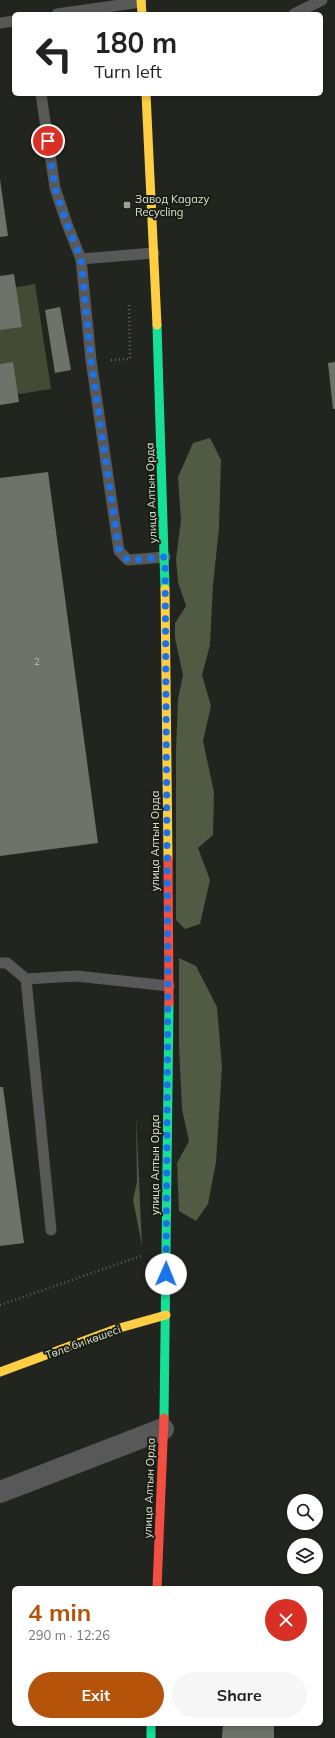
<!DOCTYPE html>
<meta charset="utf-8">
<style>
:root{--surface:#fff;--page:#f6f6f6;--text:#222;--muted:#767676;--accent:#b45309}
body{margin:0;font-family:Mulish,sans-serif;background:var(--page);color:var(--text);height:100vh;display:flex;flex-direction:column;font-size:15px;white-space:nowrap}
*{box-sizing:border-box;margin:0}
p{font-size:13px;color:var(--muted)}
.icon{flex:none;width:22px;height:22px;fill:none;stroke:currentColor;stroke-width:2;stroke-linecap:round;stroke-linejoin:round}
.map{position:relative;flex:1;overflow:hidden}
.side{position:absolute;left:12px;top:1586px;width:311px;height:140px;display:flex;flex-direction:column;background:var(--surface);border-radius:6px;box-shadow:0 2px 6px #0003}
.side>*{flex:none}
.banner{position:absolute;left:12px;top:12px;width:311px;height:84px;border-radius:6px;box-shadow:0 2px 6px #0003;background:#fff;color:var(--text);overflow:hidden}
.buttons{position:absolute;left:287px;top:1494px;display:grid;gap:8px}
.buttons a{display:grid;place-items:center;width:36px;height:36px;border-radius:50%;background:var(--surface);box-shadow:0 2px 6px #0003;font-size:20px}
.pin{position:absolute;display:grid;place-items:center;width:34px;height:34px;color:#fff;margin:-17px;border:2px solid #fff;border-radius:50%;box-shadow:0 1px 4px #0007}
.me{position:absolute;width:44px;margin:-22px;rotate:1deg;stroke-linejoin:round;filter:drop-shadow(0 0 3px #0008)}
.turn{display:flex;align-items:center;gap:14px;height:84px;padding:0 16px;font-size:18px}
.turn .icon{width:52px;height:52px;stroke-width:2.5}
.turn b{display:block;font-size:28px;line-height:34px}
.round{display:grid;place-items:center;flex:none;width:42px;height:42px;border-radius:21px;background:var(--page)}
.summary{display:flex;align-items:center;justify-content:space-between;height:68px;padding:0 16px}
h1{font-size:24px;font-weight:700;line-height:30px;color:var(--accent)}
.cta{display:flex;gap:8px;margin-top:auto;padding:8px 16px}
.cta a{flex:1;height:46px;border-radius:24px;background:var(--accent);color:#fff;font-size:16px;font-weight:700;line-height:46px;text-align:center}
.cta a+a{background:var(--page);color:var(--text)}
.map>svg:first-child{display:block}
.green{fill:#434b35}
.forest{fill:#515a43}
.building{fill:#6e726a}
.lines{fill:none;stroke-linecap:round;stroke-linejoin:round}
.path{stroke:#616160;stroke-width:2.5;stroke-dasharray:1 3;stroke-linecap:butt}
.lane{stroke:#585859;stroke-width:11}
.street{stroke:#585859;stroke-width:22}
.fast{stroke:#16e098;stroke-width:9}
.slow{stroke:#ffcf43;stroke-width:9}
.jam{stroke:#f24e42;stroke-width:9}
.route{stroke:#1a73e8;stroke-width:7;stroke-dasharray:0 12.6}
.poi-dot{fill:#9c9e98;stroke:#191e12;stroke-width:1.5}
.labels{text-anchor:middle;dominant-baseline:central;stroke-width:4;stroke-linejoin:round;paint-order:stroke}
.number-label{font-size:9px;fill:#c1c4bd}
.poi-label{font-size:11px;fill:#dde0d9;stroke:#191e12;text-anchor:start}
.street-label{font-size:11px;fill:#dde0d9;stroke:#191e12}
</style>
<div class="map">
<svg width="335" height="1738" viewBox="0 0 335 1738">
<rect width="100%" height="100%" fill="#22241f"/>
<polygon class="green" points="35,284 51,389 0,397 0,290"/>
<g class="forest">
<polygon points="210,438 221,460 219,528 213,585 210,645 202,675 211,706 203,741 214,792 213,835 198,848 210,880 200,924 185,929 176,920 176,751 178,699 183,675 175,638 175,623 186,606 178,582 176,559 181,520 178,477 193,443"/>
<polygon points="179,958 196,966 217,1007 222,1067 216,1162 208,1204 196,1221 179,1211 177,1163 189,1141 182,1109 179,1046"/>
<polygon points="136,1113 142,1246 133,1200 137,1182"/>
</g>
<g class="building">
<polygon points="0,179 8,236 0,237"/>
<polygon points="14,274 22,327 0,330 0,276"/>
<polygon points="60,307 71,370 55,373 45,310"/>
<polygon points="13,362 19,402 0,405 0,364"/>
<polygon points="335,362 335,409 333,409 328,363"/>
<polygon points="48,472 98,843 0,856 0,478"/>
<polygon points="0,1087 3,1087 24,1243 0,1246"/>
<polygon points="223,1724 274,1724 274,1738 222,1738"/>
</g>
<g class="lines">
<g class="path">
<polyline points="111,360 130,359 129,302"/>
<polyline points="0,1305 141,1256"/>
</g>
<g class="lane">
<polyline points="57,14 141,2"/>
<polyline points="294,14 322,0"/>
<polyline points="0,23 14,21"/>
<polyline points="41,94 55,188 67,224 81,259 91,360 119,551 128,560 165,557"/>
<polyline points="81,259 154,253"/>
<polyline points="0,963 7,963 26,979 51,1230"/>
<polyline points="26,979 76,976 169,986"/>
</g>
<polyline class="street" points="0,1492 163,1429"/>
<g class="fast">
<polyline points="157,325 165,589"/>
<polyline points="164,1418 169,1003"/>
<polyline points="151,1724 151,1738"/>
</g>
<g class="slow">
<polyline points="141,0 142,14"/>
<polyline points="146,94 157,325"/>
<polyline points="165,589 168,859"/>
<polyline points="0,1372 116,1329 166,1315"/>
</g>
<g class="jam">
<polyline points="168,859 169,1003"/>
<polyline points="157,1588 164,1418"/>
</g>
</g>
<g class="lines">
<polyline class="route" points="48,141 55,188 67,224 81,259 91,360 119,551 128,560 165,557 168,986 166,1274"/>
</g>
<rect class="poi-dot" x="123" y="201" width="8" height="8" rx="2"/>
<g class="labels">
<g class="number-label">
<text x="37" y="661">2</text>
</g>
<g class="poi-label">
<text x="135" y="199">Завод Kagazy<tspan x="135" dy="13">Recycling</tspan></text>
</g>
<g class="street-label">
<text transform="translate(151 493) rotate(-92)">улица Алтын Орда</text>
<text transform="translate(155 841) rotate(-90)">улица Алтын Орда</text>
<text transform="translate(155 1165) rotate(-90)">улица Алтын Орда</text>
<text transform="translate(83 1342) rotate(-20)">Төле би көшесі</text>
<text transform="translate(149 1488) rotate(-88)">улица Алтын Орда</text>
</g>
</g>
</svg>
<div class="buttons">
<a><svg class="icon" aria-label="search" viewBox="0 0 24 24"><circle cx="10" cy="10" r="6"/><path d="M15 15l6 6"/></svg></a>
<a><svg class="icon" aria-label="layers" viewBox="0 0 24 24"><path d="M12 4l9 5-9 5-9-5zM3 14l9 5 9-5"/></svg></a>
</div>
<div class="pin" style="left:48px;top:141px;background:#d93025"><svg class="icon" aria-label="arrive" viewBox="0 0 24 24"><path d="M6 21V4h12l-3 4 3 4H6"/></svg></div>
<svg class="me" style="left:166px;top:1274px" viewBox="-20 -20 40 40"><circle r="19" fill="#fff"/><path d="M0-13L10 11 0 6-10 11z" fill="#1a73e8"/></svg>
<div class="banner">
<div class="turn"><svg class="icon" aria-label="left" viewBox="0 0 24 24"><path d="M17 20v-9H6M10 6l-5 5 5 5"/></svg><div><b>180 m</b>Turn left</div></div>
</div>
<section class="side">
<div class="summary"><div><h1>4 min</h1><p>290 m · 12:26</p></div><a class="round" style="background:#d93025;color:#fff"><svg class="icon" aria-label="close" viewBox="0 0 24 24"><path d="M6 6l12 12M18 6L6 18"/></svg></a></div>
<div class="cta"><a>Exit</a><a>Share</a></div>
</section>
</div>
